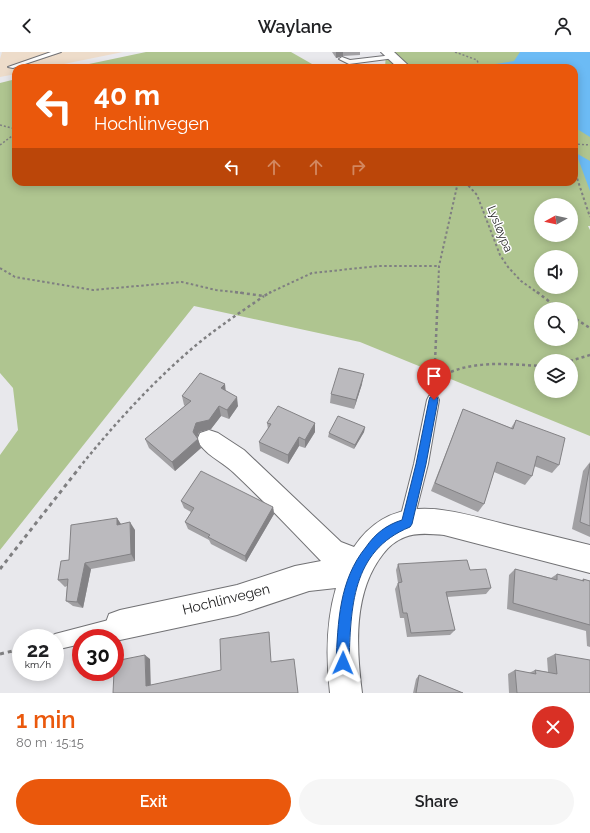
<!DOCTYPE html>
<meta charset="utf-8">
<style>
:root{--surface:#fff;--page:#f6f6f6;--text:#202124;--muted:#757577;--accent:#ea580c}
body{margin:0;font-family:Raleway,sans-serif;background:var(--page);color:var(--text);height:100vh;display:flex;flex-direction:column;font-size:15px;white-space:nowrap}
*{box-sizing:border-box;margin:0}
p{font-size:13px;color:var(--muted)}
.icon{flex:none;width:22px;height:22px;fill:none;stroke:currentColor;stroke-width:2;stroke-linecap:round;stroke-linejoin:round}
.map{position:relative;height:641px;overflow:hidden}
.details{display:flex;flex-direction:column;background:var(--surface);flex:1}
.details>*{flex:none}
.guide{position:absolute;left:12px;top:12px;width:566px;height:122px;border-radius:12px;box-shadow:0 2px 10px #0003;background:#ea580c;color:#fff;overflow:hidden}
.needle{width:26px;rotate:262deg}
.tools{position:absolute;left:534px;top:146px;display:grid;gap:8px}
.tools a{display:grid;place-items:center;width:44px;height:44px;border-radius:50%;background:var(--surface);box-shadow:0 2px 10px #0003;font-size:20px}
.speed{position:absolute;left:12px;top:577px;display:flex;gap:8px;font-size:20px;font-weight:700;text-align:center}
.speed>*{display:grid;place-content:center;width:52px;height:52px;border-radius:50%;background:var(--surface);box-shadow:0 2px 10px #0003;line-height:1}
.speed small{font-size:10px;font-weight:400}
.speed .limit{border:6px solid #d22;background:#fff;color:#111}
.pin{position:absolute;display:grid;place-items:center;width:34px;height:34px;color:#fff;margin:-41px -17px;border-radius:50% 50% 50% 0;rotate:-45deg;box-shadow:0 0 4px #0007}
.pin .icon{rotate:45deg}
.me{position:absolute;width:44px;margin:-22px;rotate:1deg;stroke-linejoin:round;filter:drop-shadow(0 0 3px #0008)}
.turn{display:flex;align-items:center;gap:14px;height:84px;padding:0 16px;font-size:18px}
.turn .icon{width:52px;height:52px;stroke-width:2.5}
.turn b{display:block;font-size:28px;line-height:34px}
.lanes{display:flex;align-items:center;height:38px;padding:0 16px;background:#0003;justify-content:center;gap:20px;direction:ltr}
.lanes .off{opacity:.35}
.round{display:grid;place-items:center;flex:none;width:42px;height:42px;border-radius:21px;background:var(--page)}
.head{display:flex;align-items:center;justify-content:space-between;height:68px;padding:0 16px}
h1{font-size:24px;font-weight:600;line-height:30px;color:var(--accent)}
.button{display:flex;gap:8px;margin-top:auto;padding:8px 16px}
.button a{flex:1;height:46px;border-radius:24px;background:var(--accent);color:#fff;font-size:16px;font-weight:600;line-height:46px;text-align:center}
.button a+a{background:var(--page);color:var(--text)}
header{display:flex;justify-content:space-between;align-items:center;height:52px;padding:0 16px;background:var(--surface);font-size:18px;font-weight:600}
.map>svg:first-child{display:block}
.commercial{fill:#eddcca}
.green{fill:#afc590;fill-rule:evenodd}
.water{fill:#6cbbf5}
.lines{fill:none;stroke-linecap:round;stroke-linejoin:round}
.lane-casing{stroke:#717174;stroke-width:2}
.street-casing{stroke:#717174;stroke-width:2}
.path-far3{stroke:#7f7f81;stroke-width:1.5;stroke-dasharray:2 2;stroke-linecap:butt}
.path-far2{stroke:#7f7f81;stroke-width:2;stroke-dasharray:2.5 2.5;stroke-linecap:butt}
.path-far1{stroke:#7f7f81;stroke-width:2.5;stroke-dasharray:3 3;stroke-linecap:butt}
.path{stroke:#7f7f81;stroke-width:3;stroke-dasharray:4 4;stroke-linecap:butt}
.lane{fill:#fff;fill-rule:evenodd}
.street{fill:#fff;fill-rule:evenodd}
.wall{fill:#a1a0a3}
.shaded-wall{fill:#838285}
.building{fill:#bbbabe;stroke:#838285}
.route{fill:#1a73e8;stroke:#114b97}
.labels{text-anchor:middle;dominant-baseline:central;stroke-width:3;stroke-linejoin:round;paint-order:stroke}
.street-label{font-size:12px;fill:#1c1c1d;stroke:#fff}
.near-street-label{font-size:14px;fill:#1c1c1d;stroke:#fff}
</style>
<header><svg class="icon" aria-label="back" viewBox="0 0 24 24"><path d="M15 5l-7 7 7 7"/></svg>Waylane<svg class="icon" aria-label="person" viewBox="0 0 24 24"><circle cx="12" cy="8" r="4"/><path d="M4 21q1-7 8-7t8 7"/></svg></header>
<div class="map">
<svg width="590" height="641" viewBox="0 0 590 641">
<rect width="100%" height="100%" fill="#e8e8ec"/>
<polygon class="commercial" points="2,0 123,0 44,16 16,16 16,22 0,25 0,7"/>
<g class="green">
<polygon points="146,0 291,0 319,16 70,16"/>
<path d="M386,0H590V174H588L590,178V384L360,290L194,254L0,498V403L18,378L13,336L0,321V31L16,27V130H574V16H385ZM541,153H571V183H541ZM541,205H571V235H541ZM541,257H571V287H541ZM541,309H571V339H541Z"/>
</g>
<g class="water">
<polygon points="520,0 590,0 590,85 574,75 574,16 483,16 482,14 514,9"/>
<polygon points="576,101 590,109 590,139"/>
</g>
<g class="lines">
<g class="lane-casing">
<g id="lane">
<polygon points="51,0 61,0 13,16 8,15"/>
<polygon points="393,3 396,5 395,6 349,12 339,7 342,5 350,8"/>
<polygon points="433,343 437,344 439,348 428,412 413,471 411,476 406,478 401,476 399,471 414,412 427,348 429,344"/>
<path d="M120,565L126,567L128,573L126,579C111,585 97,586 81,586V592L55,598V586H48L55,582Z"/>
</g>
</g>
<g class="street-casing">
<g id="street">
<polygon points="381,0 394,0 409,14 408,16 398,16"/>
<path d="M209,378L218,381L244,398L341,490L354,495C393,438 449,458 504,472C533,479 561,486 590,493V521L444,483C433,482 416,480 405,485C397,488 388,495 383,502C353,540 356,595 362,641H330C326,606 326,570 336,536L309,539L237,563L120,588L109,584L105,573L109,562L120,558L237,533L295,514L321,509C292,479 263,448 233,420C221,409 204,402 197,388L200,381Z"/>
</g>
</g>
<g class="path-far3">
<polyline points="455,0 477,8 480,16"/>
<polyline points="0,73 16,77"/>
<polyline points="574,92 590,93"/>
<polyline points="0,93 16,81"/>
</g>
<g class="path-far2">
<polyline points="574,117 590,165"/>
<polyline points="465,130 477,143 500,203 508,215 521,229 538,241"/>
<polyline points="0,216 15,225 93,238 182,230 216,238 243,241"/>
<polyline points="269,241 312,221 379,214 439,214"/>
<polyline points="438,241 439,214 458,130"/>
</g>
<g class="path-far1">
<polyline points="235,240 264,244 271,240"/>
<polyline points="537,240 559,257"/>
<polyline points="571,264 590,276"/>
<polyline points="570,309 590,303"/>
<path d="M435,328C468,307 504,312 541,314"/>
<polyline points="434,333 438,240"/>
<path d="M79,416C112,375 148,335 188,300C212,279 238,262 264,244"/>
</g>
<g class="path">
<polyline points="0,517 80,415"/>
<polyline points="0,602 21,597"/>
</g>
<use href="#lane" class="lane"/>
<use href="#street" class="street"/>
</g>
<g class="wall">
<polygon points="332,0 360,0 360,3 343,4 336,6"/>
<polygon points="362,332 354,357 330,351 331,342"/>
<polygon points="226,339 238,354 229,367 221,364 211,377 199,380 197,385 198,387 201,396 175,419 149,396 145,387 185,354 184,353 182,344"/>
<polygon points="463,357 511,376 516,368 559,413 552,421 534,414 532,424 525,433 494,420 484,452 478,460 431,439"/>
<polygon points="267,371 315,371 315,380 305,396 299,394 288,412 260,399 259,390 268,377"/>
<polygon points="365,375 364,380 354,397 328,385 329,381"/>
<polygon points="590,410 590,485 572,477 583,419"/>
<polygon points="181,449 273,455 274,462 246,510 211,492 209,488 188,477 185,470 191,460 184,456"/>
<polygon points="117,466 121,472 135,478 135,509 91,517 83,556 73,554 66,549 67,534 65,535 58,528 69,508"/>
<polygon points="398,512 470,518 491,536 486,542 447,545 455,578 450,583 407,585 404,566 400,566 395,537 398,531 396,518"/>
<polygon points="515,517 551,526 557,522 582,529 583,527 590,529 590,595 587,594 586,579 507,557 509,523"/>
<polygon points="555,602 590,641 509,641 508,622 515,618 529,621 535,618 548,620 547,606"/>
<polygon points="419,623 463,641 413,641 416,627"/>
</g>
<g class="shaded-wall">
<polygon points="336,0 343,0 343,4 336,6"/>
<polygon points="364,322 362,332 354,357 356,348"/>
<polygon points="225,332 226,341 221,336"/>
<polygon points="237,345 238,354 229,367 227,358"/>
<polygon points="219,354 221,364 211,377 199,380 196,389 193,380 196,371"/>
<polygon points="315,371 315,380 305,396 305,388"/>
<polygon points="365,375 364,380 354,397 355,393"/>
<polygon points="299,385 299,394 288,412 288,403"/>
<polygon points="198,387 201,396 175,419 172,410"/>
<polygon points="273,455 274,462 246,510 245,504"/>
<polygon points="117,466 122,474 117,473"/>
<polygon points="130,470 135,478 135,509 131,502"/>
<polygon points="85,511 91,517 83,556 77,550"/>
<polygon points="145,603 150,607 151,638 146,634"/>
</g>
<g class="building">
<polygon points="339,316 364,322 356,348 331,342"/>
<polygon points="200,321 225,332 221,336 237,345 227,358 219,354 209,368 196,371 193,380 198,387 172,410 145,387 191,349 182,344"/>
<polygon points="278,354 315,371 305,388 299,385 288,403 259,390 271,372 267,371"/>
<polygon points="463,357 513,377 516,368 565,386 559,413 537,404 532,424 497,410 484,452 435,431"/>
<polygon points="338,364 365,375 355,393 329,381"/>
<polygon points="590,412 590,474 580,470"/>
<polygon points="201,419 273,455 245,504 208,485 210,483 185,470 194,456 181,449"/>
<polygon points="117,466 117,473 130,470 131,502 85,511 77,550 66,549 68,527 58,528 61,509 69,508 71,473"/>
<polygon points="467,508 470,518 486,517 491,536 446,540 455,578 411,581 407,561 403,561 398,531 402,530 398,512"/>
<polygon points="515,517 557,528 557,522 584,529 583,527 590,529 590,573 513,551"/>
<polygon points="269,580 271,610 294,607 298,641 113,641 114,620 115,620 115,609 145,603 146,634 221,618 220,587"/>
<polygon points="555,602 590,608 590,641 517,641 515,618 536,622 535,618 557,622"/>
<polygon points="419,623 463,641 416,641"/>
</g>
<path class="route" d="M434,344L437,345L438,348L426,412L412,472L410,475C351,499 351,556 349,611L347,616L343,618L338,616L336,611C338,570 339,528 366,495C375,482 386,473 402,468L416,412L429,348L430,345Z"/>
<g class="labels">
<g class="street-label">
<text transform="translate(500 177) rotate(68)">Lysløypa</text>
</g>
<g class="near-street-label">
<text transform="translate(226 547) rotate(-14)">Hochlinvegen</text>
</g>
</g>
</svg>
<div class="tools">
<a><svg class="needle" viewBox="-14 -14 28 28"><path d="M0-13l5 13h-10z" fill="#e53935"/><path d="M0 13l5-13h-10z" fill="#757577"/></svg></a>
<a><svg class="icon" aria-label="sound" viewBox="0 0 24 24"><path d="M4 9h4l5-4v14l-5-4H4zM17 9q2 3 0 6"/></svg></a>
<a><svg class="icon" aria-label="search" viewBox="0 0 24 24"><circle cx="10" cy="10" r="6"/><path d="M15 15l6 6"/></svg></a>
<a><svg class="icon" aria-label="layers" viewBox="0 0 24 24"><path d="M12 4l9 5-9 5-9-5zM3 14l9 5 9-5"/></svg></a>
</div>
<div class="speed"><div>22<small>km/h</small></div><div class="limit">30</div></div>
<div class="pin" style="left:434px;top:348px;background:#d93025"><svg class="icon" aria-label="arrive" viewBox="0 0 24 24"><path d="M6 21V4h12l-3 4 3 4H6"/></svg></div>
<svg class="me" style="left:343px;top:611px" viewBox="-20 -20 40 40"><path d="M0-17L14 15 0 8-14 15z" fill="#1a73e8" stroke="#fff" stroke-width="4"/></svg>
<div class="guide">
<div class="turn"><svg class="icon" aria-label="left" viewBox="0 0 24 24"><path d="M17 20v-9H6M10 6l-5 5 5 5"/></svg><div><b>40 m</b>Hochlinvegen</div></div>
<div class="lanes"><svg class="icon" aria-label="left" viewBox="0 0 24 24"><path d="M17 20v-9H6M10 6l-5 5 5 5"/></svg><svg class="icon off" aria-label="ahead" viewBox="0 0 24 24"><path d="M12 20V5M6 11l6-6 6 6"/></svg><svg class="icon off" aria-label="ahead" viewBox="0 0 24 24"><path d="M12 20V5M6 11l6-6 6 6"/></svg><svg class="icon off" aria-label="right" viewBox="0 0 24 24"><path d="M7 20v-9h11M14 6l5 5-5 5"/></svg></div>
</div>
</div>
<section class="details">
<div class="head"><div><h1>1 min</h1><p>80 m · 15:15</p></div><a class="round" style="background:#d93025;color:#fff"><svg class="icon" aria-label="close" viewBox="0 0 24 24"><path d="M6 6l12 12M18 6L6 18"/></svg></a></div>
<div class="button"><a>Exit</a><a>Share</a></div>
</section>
